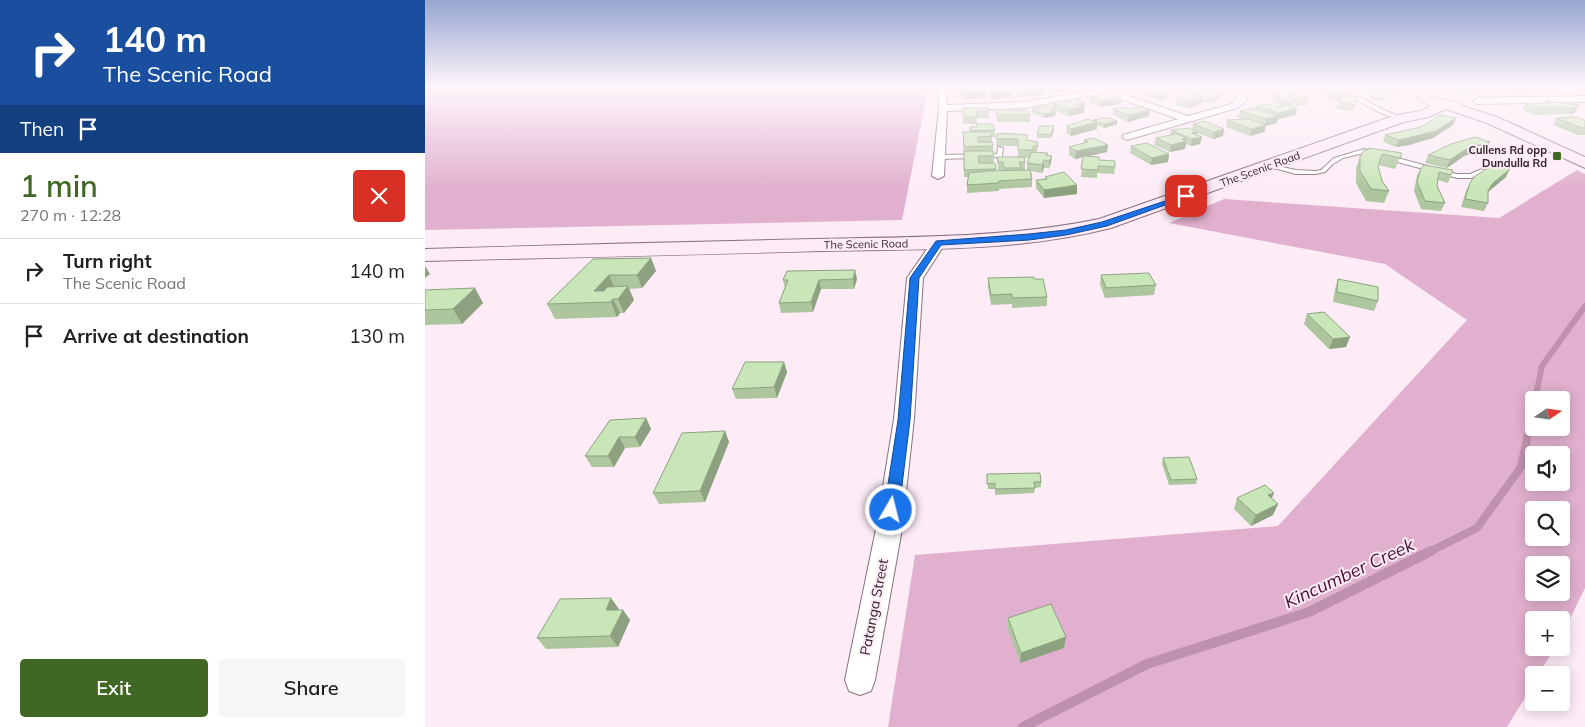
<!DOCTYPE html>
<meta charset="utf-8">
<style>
:root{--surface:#fff;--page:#f6f6f6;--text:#202124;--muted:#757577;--line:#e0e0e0;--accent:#406823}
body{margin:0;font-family:Mulish,sans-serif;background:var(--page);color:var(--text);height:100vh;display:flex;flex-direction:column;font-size:19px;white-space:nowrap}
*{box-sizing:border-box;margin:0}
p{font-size:16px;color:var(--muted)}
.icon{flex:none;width:28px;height:28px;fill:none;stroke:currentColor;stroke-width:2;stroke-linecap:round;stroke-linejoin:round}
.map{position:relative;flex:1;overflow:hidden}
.drawer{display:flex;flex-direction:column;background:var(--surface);width:425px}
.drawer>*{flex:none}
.banner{background:#1a4fa0;color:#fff;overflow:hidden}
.needle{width:32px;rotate:77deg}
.tools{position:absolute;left:1100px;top:391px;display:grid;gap:10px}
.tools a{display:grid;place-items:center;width:45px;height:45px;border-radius:5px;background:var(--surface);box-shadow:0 2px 12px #0003;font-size:25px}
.pin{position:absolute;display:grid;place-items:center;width:42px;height:42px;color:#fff;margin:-21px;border-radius:10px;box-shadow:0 2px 8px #0006}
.me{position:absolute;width:55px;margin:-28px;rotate:8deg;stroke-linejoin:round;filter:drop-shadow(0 0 4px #0008)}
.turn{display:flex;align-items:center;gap:18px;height:105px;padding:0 20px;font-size:22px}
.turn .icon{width:65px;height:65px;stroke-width:2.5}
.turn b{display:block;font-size:35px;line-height:42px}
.then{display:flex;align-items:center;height:48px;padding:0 20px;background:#0003;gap:10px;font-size:19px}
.round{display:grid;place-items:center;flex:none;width:52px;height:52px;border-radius:5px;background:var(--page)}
.summary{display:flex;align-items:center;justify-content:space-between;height:85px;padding:0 20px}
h1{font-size:30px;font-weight:600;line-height:38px;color:var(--accent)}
.action{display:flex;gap:10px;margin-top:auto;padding:10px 20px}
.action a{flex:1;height:58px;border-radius:5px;background:var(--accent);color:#fff;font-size:20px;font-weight:600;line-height:58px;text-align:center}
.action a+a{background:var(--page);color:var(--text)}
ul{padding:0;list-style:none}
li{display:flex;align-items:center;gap:15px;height:65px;padding:0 20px;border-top:1px solid var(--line)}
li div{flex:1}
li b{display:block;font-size:19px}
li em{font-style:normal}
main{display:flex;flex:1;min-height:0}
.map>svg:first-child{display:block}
.forest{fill:#e1b0ce;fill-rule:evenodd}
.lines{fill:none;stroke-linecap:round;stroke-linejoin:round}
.stream-far2{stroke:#c091ae;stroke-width:6}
.stream-far1{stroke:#c091ae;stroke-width:8}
.stream{stroke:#c091ae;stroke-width:10}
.service-casing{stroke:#89717f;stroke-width:2}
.minor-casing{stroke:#89717f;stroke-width:2}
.secondary-casing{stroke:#89717f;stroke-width:2}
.service{fill:#fff;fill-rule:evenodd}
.minor{fill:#fff;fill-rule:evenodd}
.secondary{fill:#feebf7;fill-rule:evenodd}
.wall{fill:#adc69e;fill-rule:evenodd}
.shaded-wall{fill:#8da181}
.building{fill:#c9e6b8;stroke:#8da181}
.route{fill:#1a73e8;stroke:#114b97}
.poi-dot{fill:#406823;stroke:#fdecf6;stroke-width:2}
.labels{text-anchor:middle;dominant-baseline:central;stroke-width:4;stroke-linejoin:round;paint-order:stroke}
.far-poi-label{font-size:11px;font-weight:bold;fill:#33282f;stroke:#fdecf6;text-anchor:end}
.far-street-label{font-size:11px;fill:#33282f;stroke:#fdecf6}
.street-label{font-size:14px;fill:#33282f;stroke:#fdecf6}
.near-water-label{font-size:18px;font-style:italic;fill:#491139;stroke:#fdecf6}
</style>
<main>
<section class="drawer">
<div class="banner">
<div class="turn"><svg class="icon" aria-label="right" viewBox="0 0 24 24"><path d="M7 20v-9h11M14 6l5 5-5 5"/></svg><div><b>140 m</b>The Scenic Road</div></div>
<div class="then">Then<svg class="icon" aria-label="arrive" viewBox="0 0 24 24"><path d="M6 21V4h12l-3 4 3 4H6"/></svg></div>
</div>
<div class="summary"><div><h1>1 min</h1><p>270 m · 12:28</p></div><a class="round" style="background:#d93025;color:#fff"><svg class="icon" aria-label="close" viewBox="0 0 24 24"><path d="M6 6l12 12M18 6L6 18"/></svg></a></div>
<ul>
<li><svg class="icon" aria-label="right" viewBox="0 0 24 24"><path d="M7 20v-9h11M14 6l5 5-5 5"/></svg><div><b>Turn right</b><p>The Scenic Road</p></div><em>140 m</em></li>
<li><svg class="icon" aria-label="arrive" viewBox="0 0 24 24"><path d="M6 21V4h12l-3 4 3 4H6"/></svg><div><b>Arrive at destination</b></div><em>130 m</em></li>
</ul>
<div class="action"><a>Exit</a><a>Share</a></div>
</section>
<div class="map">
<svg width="1160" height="727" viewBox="0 0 1160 727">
<rect width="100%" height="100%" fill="#fdecf6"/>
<g class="forest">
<polygon points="0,88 503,88 477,220 0,230"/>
<path d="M1152,170L1160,174V588L1136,637V620H1109V648H1130L1113,675H1109V683L1082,727H463L490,555L853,526L1042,320L960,264L744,223L799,199L1074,218ZM1109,400H1136V428H1109ZM1109,455H1136V482H1109ZM1109,510H1136V538H1109ZM1109,565H1136V592H1109Z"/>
</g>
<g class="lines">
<g class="stream-far2">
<polyline points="1110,400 1117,366 1160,306"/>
<polyline points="1108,413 1109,407"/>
</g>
<polyline class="stream-far1" points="1004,552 1052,528 1096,467 1108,411"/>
<polyline class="stream" points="598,727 722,664 884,612 1006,551"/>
<g class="service-casing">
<g id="service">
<path d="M915,89H919L959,110L978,118C967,122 928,98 915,91Z"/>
<polygon points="573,147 578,148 577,157 515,159 512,157 515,155 572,154"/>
<polygon points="939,149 1032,174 1045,174 1057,169 1060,171 1046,178 1032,178 939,153 918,158 908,164 900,172 891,174 871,174 841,166 844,164 871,170 891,171 896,170 909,158"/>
</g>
</g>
<g class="minor-casing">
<g id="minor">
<polygon points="513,88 521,88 522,105 600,102 669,90 667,88 679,88 763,116 806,104 813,99 809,88 817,88 822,100 812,108 702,140 697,137 698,135 753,119 679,93 600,108 522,111 519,176 513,179 507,176 514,108"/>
<polygon points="1160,96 1160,102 1052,104 1048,101 1052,98"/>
<polygon points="514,238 519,239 521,242 498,278 489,419 477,529 450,680 446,691 435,695 424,691 420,680 451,529 469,419 482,278 509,239"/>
</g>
</g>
<g class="secondary-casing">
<path id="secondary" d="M988,88H1001L1006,93V97L1035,103L1037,106L1072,117L1160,157V168L1062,123L1021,109L1004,117L979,122L686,228C592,252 493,249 397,251C264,255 132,258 0,261V249C130,245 259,242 389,239C484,237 581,238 674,219L971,115L996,111L1006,106L993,99L994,94Z"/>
</g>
<use href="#service" class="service"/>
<use href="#minor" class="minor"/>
<use href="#secondary" class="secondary"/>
</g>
<g class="wall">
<polygon points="532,88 562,92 562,98 537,99 537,97 533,97"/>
<polygon points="587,88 644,88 643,90 625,93 620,91 620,94 596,97 587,90"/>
<polygon points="755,88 785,88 784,90 797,90 795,96 789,104 777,102 764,108 750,105 751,98 764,95 764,93 758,93"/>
<polygon points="844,88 872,88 872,92 871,96 883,100 881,106 867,105 866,107 872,108 870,115 853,119 852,123 841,126 839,132 825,136 801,127 802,120 818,119 813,117 815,111 831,109 831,106 853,107 854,104 849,103 849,99 847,99 850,90"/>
<polygon points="881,88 914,88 926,95 925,96 932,97 928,111 911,109 914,101 908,101 895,93 896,88"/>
<polygon points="934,88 977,88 974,94 961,94 959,101 946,100 947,94 938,93 933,91"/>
<polygon points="1025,88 1044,88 1053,92 1052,95 1039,95 1026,90 1026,89"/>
<polygon points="1074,88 1097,88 1100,92 1099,95 1090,95"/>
<polygon points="1152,88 1160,88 1160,91"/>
<polygon points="717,91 742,98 734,100 716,94"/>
<polygon points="666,97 696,104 675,107 665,103"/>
<polygon points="1121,101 1153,105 1149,113 1145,114 1110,115 1097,110 1100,103 1120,103"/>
<polygon points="660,102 659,113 643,116 631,111 630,116 619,118 607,113 607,109 627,107 627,103"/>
<polygon points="538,108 564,111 564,118 552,118 552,124 538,124"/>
<polygon points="571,109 605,115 605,122 572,122"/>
<polygon points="688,109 724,116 703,122 688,115"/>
<polygon points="1131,118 1160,121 1160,135 1153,135 1128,125"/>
<polygon points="669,121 692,124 679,128 672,125 672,129 646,136 641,133 642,126"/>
<polygon points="768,124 799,129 798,136 788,139 772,133 772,135 775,144 766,146 761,144 760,149 745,152 729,145 731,138 745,135 746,130 767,129"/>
<polygon points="1028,125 1008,138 984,145 971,147 958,142 960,135"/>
<path d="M545,127L570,130V137H567V142L568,146L569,163H570L571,171H578V170H573L572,157H593V146H571L572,134L602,140L613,146L612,153H623V155L627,156L626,163L624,168H619L617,173L606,171L607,179V187L574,189V191L542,193V185L543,177H539L538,132H546ZM599,158H604L602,163V170H596H600V162Z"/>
<polygon points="629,130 626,138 612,138 612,134"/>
<polygon points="659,140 683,145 682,152 664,156 690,167 689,174 672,173 672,178 656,177 658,157 650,159 644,155 644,147 659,144"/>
<polygon points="1065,142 1061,149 1039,156 1022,168 1000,163 1003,155"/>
<polygon points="706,146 744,154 743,162 726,165 705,153"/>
<polygon points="939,150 977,153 970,169 953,165 957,181 964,191 959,203 941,201 931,183 931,168 935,157"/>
<polygon points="996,168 1028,170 1023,183 1013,180 1012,186 1020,203 1016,211 996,209 989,191 992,175"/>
<polygon points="620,177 652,185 652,194 619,198 611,188 611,180 620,179"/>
<polygon points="1081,177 1064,191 1063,193 1063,203 1059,211 1036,207 1041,191 1045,183"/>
<polygon points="226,258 231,271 217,288 204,289 209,300 199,313 195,313 192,317 130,319 122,304 168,259"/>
<polygon points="676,275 731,285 729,295 680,298 675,284"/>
<polygon points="563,278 609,279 622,297 622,306 587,308 587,304 566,305 563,287"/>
<polygon points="432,279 429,289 396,289 388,312 356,313 354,303 360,288 358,280"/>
<polygon points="913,279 953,301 949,311 908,302 910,289"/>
<polygon points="0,290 58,303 37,324 0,325"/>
<polygon points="882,314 921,347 904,349 879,324"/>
<polygon points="359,362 362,372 352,398 311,399 307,389"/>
<polygon points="221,418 226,429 215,447 200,448 189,467 167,467 160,456"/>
<polygon points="300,431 304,442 280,502 234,504 228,493"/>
<polygon points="738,458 772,479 771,484 744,485 737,464"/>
<polygon points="562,474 616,482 616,487 610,488 609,493 570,495 570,489 563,489"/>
<polygon points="849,493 847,498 853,504 848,515 826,526 809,509 812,498"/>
<polygon points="194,609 193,610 198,610 205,620 193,647 121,649 112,638"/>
<polygon points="583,618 641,637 639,648 595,663 583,629"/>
</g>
<g class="shaded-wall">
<polygon points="621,88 620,94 596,97 596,91"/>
<polygon points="626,88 644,88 643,90 625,93"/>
<polygon points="694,88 701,88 693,90"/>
<polygon points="797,90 795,96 789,104 790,98"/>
<polygon points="587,91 587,97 566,100 566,94"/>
<polygon points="562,92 562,98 537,99 537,93"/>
<polygon points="742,95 742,98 734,100 734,96"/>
<polygon points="778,96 777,103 764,108 765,101"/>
<polygon points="696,98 696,104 675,107 675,100"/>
<polygon points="660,102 659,113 643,116 644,109 652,104"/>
<polygon points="1153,107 1149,113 1145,114 1148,108"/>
<polygon points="872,108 870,115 853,119 852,123 841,126 839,132 825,136 826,129 839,126 841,119 852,117 853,113"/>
<polygon points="725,110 724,116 703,122 704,115"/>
<polygon points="631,112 630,116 619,118 619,114"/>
<polygon points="1031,118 1028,125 1008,138 984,145 971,147 974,140"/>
<polygon points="692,121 692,124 679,128 679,124"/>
<polygon points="672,122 672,129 646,136 646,129"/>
<polygon points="629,126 629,130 626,138 626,135"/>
<polygon points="799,129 798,136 788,139 789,132"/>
<polygon points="772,132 771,138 777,137 775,144 766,146 767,139 767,133"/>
<polygon points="762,138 760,149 745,152 746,145 757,139"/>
<polygon points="1065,142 1061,149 1039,156 1022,168 1025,160 1043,148"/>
<polygon points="683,145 682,152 650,159 651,151"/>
<polygon points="744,154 743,162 726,165 727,158"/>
<polygon points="627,156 626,163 624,168 624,161"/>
<polygon points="619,160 619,168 617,173 617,165"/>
<polygon points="1085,169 1081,177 1064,191 1059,199 1068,183"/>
<polygon points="652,185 652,194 619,198 619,190"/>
<polygon points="226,258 231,271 217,288 212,275"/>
<polygon points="0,266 5,274 0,278"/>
<polygon points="430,270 432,279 429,289 428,279"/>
<polygon points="184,275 190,289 178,302 169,291"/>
<polygon points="394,280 396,289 388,312 386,302"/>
<polygon points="203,286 209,300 199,313 193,299"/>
<polygon points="50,288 58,303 37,324 28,309"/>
<polygon points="188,299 195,313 192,317 186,302"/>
<polygon points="925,337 921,347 904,349 908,339"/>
<polygon points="359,362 362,372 352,398 349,387"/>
<polygon points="221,418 226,429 215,447 210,437"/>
<polygon points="300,431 304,442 280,502 275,491"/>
<polygon points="194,437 200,448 189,467 183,456"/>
<polygon points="849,493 844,504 843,495"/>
<polygon points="853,504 848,515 826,526 831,515"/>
<polygon points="186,598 194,609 188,621 181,610"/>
<polygon points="198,610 205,620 193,647 185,636"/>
<polygon points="641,637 639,648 595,663 596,653"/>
</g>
<g class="building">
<polygon points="533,88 561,88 562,92 537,93 537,90 533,91"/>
<polygon points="565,88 585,88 587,91 566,94"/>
<polygon points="592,88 621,88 596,91"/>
<polygon points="851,88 872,88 872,92 863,91 863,95 882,97 883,100 868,99 867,103 855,102 855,97 850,97 850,94 855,93 849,92"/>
<polygon points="899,88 914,88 926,95 910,95"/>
<polygon points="1029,88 1044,88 1053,92 1040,92"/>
<polygon points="1082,88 1097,88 1100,89 1100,92 1091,92"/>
<polygon points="767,89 783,91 785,89 797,90 790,98 770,95 778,96 765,101 751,98 767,94 769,92 764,91"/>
<polygon points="724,90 742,95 734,96 717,91"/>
<polygon points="948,92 961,94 961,98 947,97"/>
<polygon points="681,93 696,98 675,100 666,97"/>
<polygon points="919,95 932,97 930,105 913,102"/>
<polygon points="652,99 660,102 652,104 659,106 644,109 627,103"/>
<polygon points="1121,101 1153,105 1153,107 1148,108 1113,108 1100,103 1125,103"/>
<polygon points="842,104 853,107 861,105 872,108 853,113 831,106"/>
<polygon points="624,106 631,109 625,110 631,112 619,114 607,109"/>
<polygon points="698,107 705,109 717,107 725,110 704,115 688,109"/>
<polygon points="538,108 564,108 564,111 551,112 552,117 538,117"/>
<polygon points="828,108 853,116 841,119 815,111"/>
<polygon points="571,109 604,111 605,115 572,115"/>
<polygon points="1015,115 1031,118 1011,131 987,137 974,140 960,135 996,127"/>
<polygon points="1152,117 1160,121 1160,128 1157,128 1131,118"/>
<polygon points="677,118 685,118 692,121 679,124 669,120"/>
<polygon points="663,119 672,122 646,129 642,126"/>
<polygon points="823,119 841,125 826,129 802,120"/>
<polygon points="779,121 799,129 789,132 768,124"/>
<polygon points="552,124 568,124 570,130 545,131 545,127 552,127"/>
<polygon points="615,126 629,126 626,135 612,134"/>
<polygon points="764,128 772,132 767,133 777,137 767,139 746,130"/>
<polygon points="538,132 566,132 567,136 553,137 553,142 567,142 568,146 539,147"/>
<polygon points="577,133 602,135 602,140 612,142 613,146 608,146 608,150 593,150 593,139 571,139 572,134 577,134"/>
<polygon points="751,134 762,138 757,139 761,141 746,145 731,138"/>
<polygon points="1050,137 1065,142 1043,148 1025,160 1003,155 1026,144"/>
<polygon points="669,138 683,145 651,151 644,147 663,142 659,140"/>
<polygon points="722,143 744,154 727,158 706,146"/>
<polygon points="944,148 977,153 975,158 957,154 953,166 957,181 964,191 946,189 935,171 935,157 939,150 943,150"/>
<polygon points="539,151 568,151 569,156 553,156 554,163 570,163 571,169 539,170"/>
<polygon points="607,152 623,153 621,155 627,156 624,161 619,160 617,165 602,163"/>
<polygon points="658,156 674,157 674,160 690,161 690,167 673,166 673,170 656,169"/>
<polygon points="572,157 599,157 600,162 594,162 596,168 579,168 578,162 573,162"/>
<polygon points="999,165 1028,170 1026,175 1014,172 1013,178 1012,186 1020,203 1000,201 992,182 996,168"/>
<polygon points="1068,165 1085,169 1068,183 1063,191 1063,203 1040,199 1045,183 1049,177 1058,171"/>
<polygon points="605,170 607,179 574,181 574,183 542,185 544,173 563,171"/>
<polygon points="639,172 652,185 619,190 611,180 622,179 620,177"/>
<polygon points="226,258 212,275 184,275 169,291 179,291 182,287 203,286 193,299 188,299 186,302 122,304 168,259"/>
<polygon points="430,270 428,279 394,280 386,302 354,303 363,280 358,280 362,271"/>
<polygon points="724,273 731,285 681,288 676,275"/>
<polygon points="609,277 609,279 618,279 622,297 587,298 587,294 566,295 563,278"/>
<polygon points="913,279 953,287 953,301 912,292"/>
<polygon points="50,288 28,309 0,310 0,290"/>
<polygon points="899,312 925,337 908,339 882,314"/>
<polygon points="320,362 359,362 349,387 307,389"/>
<polygon points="221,418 210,437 194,437 183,456 160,456 185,420"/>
<polygon points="300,431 275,491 228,493 257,433"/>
<polygon points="764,457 772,479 746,480 738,458"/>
<polygon points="615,473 616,482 609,482 610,488 570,489 570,483 562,484 562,474"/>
<polygon points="840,485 849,493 843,495 853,504 831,515 812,498"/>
<polygon points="186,598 181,610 198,610 185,636 112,638 135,599"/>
<polygon points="626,604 641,637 596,653 583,618"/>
</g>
<linearGradient id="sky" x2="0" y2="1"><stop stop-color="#98a6d1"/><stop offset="0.46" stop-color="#fef6fb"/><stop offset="1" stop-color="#fef6fb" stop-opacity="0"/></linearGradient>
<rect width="1160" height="190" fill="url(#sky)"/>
<polygon class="route" points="758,195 765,196 682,226 641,235 604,240 516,245 494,278 485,420 474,510 472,514 466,515 461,514 459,510 473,420 485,278 511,241 604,234 641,230 677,222"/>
<rect class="poi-dot" x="1127" y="151" width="10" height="10" rx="2.5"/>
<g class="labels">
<g class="far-poi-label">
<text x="1122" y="150">Cullens Rd opp<tspan x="1122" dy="13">Dundulla Rd</tspan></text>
</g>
<g class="far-street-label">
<text transform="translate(835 169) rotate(-20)">The Scenic Road</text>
<text transform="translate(441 244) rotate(-1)">The Scenic Road</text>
</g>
<g class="street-label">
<text transform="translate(449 607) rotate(-79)">Patanga Street</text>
</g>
<g class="near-water-label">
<text transform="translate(924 573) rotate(-25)">Kincumber Creek</text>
</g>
</g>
</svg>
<div class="tools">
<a><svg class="needle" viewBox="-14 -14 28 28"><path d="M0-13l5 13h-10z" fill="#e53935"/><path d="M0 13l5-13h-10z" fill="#757577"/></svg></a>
<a><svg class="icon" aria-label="sound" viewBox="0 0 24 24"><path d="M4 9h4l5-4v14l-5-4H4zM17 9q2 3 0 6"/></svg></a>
<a><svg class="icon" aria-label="search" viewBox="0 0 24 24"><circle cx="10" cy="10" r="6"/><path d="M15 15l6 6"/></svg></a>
<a><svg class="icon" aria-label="layers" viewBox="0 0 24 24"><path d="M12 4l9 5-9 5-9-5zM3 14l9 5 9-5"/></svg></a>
<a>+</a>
<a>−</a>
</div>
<div class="pin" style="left:761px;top:196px;background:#d93025"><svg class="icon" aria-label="arrive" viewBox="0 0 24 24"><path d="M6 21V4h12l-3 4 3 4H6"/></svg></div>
<svg class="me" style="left:466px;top:510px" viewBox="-20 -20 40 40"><circle r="17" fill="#1a73e8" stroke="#fff" stroke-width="3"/><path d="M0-11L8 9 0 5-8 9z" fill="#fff"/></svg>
</div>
</main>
